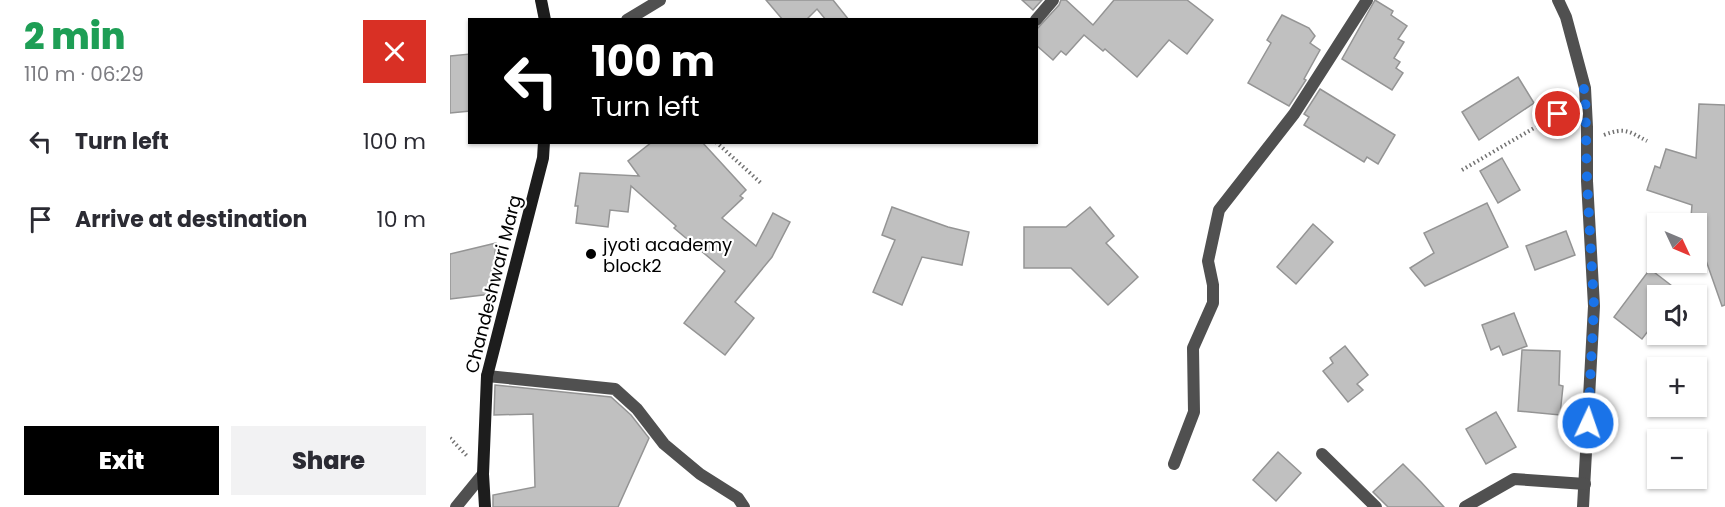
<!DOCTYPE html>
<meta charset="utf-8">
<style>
:root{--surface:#fff;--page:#f2f2f3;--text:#2b2b33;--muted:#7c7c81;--accent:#000}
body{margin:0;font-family:Poppins,sans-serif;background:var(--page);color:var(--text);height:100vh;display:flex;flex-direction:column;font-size:22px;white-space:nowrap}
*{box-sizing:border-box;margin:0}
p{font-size:20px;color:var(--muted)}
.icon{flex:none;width:33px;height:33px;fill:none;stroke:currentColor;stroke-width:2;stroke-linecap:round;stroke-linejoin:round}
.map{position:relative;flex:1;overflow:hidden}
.side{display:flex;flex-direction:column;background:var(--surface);width:450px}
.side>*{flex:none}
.hud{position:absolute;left:18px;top:18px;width:570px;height:126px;border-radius:0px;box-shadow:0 2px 4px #0004;background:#000;color:#fff;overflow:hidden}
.needle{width:39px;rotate:134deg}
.buttons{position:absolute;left:1197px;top:213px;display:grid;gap:12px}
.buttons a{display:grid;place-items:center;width:60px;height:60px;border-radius:0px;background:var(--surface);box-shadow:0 2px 4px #0004;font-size:30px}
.pin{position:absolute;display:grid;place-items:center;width:51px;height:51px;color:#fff;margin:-26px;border:3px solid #fff;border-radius:50%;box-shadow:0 2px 6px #0007}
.me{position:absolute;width:66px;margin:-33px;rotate:3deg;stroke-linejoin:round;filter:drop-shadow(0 0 4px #0008)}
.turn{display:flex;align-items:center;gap:21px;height:126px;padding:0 24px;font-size:27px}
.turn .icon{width:78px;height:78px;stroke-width:2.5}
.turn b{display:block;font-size:42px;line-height:51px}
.round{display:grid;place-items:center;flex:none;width:63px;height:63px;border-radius:0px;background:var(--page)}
.head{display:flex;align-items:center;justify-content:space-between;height:102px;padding:0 24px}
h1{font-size:36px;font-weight:800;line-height:45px;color:#1e9e55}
.action{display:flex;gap:12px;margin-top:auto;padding:12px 24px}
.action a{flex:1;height:69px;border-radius:0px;background:var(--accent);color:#fff;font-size:24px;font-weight:800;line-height:69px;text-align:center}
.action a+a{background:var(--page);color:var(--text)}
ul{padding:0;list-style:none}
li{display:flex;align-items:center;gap:18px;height:78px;padding:0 24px}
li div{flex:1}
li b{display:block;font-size:22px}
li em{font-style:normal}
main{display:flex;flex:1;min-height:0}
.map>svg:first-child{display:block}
.building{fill:#c0c0c0;stroke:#949494;stroke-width:1.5}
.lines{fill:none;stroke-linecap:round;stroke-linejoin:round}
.path{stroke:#727272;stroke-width:4;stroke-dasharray:1.5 3;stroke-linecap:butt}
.minor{stroke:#505050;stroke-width:12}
.secondary{stroke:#1d1d1d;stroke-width:12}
.route{stroke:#1a73e8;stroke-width:10;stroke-dasharray:0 18}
.poi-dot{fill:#000;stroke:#fff;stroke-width:2}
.labels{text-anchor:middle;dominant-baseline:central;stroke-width:4.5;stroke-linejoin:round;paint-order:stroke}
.poi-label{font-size:18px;fill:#000;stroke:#fff;text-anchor:start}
.street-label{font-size:18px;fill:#000;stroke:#fff}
</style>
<main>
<section class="side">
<div class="head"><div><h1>2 min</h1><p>110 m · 06:29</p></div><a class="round" style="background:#d93025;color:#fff"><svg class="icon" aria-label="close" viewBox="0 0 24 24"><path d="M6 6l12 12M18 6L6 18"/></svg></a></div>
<ul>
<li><svg class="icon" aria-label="left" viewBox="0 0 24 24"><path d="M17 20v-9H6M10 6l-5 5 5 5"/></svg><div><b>Turn left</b></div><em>100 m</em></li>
<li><svg class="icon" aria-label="arrive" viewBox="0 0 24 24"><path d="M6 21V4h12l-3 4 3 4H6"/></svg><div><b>Arrive at destination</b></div><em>10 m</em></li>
</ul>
<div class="action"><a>Exit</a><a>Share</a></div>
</section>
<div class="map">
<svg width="1275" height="507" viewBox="0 0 1275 507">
<rect width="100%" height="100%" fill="#fff"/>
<g class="building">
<polygon points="316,0 383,0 399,20 376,20 367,9 356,20 333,20"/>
<polygon points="572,0 592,0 583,10"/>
<polygon points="611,0 616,0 643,25 664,0 737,0 763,20 737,54 719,40 687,77 655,49 653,51 634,35 616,55 611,51 603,60 586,45 586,30 609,5"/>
<polygon points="925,0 943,11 941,15 957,26 948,39 954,42 944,58 950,62 946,68 953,73 942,90 892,59"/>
<polygon points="832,15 859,28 865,36 860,43 870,50 854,79 856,80 839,106 798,83 821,43 817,40"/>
<polygon points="20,54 20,111 0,113 0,56"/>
<polygon points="1068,77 1084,103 1029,140 1012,112"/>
<polygon points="870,89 945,135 928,164 917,157 914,162 854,125 859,117 854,114"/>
<polygon points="1249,104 1275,105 1275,305 1272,306 1246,232 1246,224 1244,224 1241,217 1242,205 1197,190 1205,166 1210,168 1216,149 1246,158"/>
<polygon points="202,142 252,142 296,190 290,196 293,198 272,218 306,246 323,213 340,222 322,257 285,302 304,318 275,355 234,323 275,271 224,228 226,226 181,186 178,212 160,210 158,227 126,223 128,206 125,206 130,173 189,176 178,161"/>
<polygon points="1052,158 1070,190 1048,203 1030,171"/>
<polygon points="1037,203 1058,247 975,286 960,268 984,253 974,233"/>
<polygon points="442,207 498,227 519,232 512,265 472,257 452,305 423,292 445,240 432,235"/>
<polygon points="640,207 664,236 656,243 688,277 658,305 621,268 574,268 574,227 616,227"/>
<polygon points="863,224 883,242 846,284 827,267"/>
<polygon points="1116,231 1125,255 1085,270 1076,246"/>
<polygon points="46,243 41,294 0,299 0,254"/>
<polygon points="1200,269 1235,296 1208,296 1208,318 1192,339 1164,317"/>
<polygon points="1064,313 1077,346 1053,355 1049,346 1041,350 1032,325"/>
<polygon points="895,346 918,375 907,384 913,390 898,402 873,371 883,363 880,358"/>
<polygon points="1072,350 1110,351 1109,385 1113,386 1110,415 1068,411"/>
<polygon points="45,385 161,397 181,415 199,438 168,507 43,507 43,495 85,487 83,414 44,415"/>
<polygon points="1046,412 1066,447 1036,464 1016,429"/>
<polygon points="828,452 851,473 826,501 803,480"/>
<polygon points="953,464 971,482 994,507 938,507 923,492"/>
</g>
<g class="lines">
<g class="path">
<path d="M1154,135C1175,127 1178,131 1197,141"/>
<polyline points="266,142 312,184"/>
<polyline points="1012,170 1108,114 1119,103"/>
<polyline points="0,438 18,457"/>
</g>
<g class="minor">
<polyline points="1108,0 1116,17 1135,88 1137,127 1137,181 1144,306 1133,507"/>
<polyline points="177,20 210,0"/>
<polyline points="586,20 603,0"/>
<polyline points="37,376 165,389 187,409 214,444 250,474 288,498 294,507"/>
<polyline points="872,454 926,507"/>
<polyline points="724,464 744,412 743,348 763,303 763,285 758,261 769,210 844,114 917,0"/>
<polyline points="6,507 33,474"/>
<polyline points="1015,507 1064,479 1135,484"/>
</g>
<g class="secondary">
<polyline points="91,0 95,20"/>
<polyline points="35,507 33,474 37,376 93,158 94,142"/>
</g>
</g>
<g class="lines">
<polyline class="route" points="1108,114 1135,88 1137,181 1144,306 1138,423"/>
</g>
<circle class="poi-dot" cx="141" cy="254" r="6"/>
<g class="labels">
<g class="poi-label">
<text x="153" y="244">jyoti academy<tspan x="153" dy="21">block2</tspan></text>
</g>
<g class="street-label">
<text transform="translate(43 284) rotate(-76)">Chandeshwari Marg</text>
</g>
</g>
</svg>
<div class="buttons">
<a><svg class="needle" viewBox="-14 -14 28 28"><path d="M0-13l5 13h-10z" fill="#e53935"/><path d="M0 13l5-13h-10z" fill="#7c7c81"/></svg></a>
<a><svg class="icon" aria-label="sound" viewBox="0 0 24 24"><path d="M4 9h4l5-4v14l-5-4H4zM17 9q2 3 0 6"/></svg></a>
<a>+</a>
<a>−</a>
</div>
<div class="pin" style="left:1108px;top:114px;background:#d93025"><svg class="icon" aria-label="arrive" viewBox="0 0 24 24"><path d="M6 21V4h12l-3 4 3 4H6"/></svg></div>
<svg class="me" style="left:1138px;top:423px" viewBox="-20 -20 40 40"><circle r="17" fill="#1a73e8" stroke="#fff" stroke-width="3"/><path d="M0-11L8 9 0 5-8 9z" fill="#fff"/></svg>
<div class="hud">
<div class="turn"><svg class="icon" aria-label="left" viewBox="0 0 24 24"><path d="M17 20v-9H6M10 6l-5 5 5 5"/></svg><div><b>100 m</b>Turn left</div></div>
</div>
</div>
</main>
